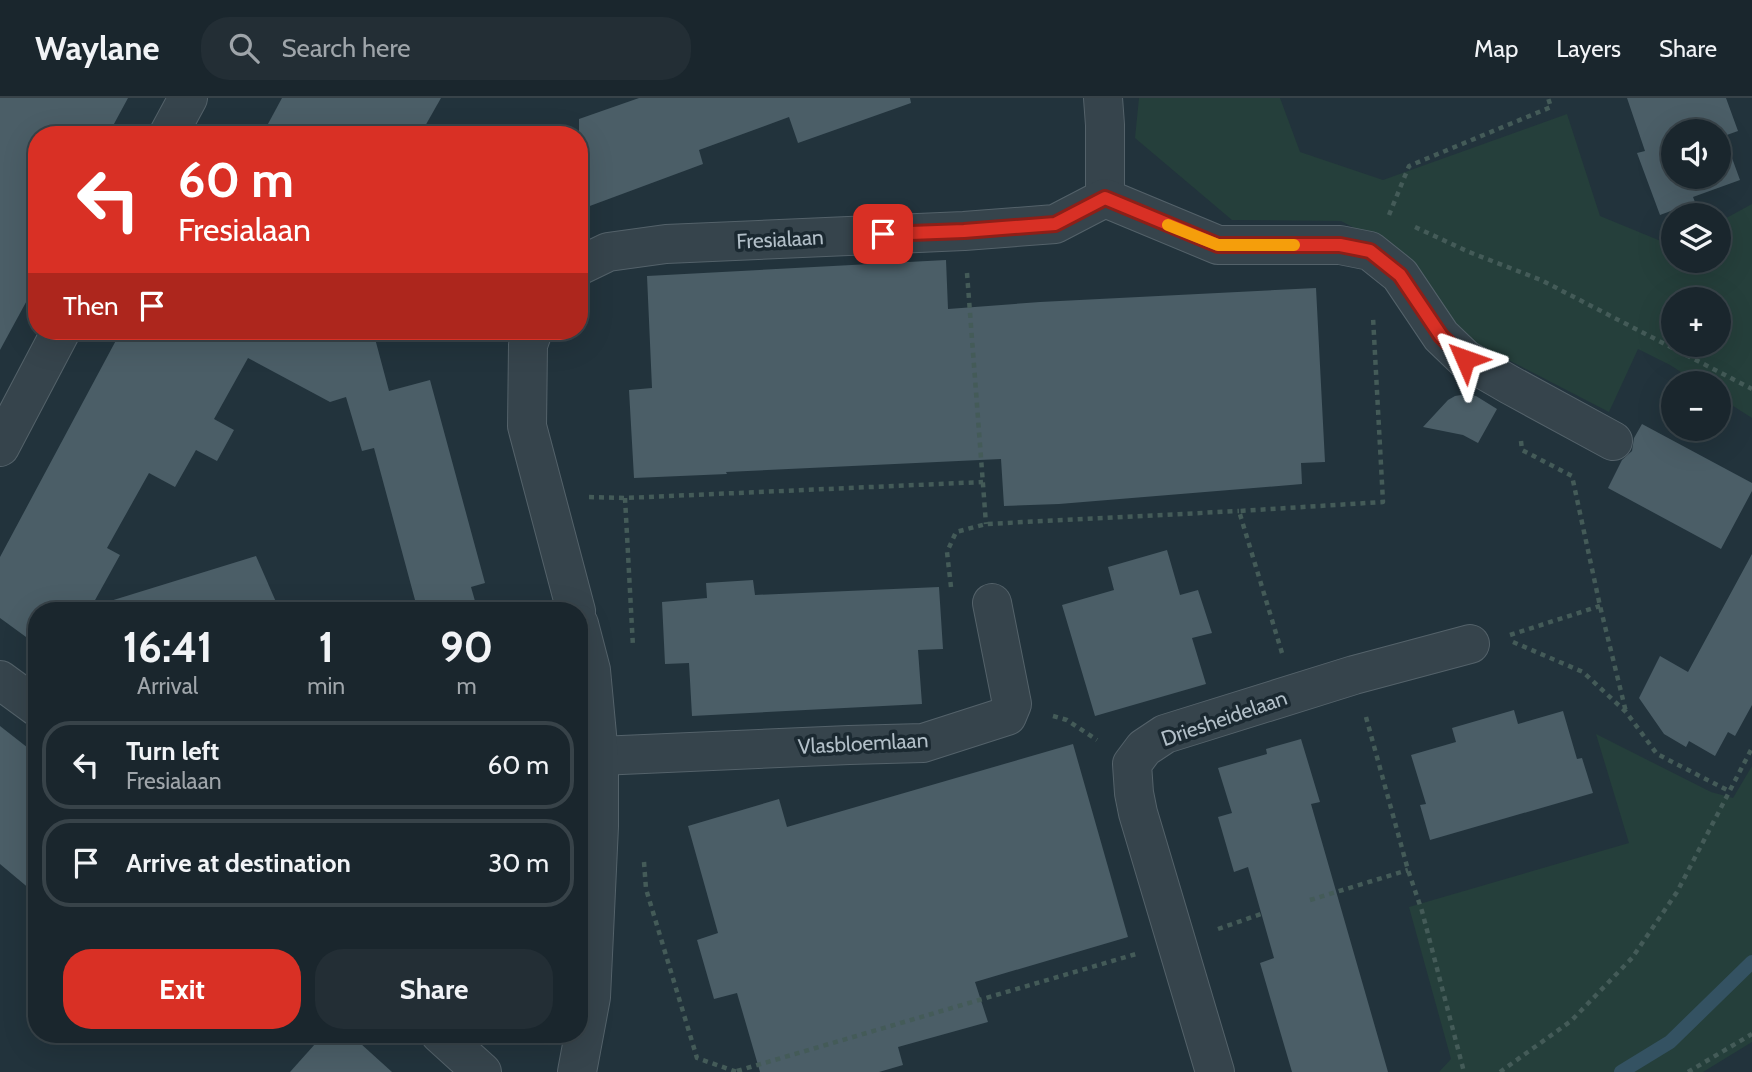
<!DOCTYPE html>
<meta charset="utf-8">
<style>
:root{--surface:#1a262d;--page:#232e35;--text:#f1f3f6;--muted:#9fa5aa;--line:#384349;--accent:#d93025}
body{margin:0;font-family:Cabin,sans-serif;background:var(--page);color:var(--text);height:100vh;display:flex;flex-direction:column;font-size:26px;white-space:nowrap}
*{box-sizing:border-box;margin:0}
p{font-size:23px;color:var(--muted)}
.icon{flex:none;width:38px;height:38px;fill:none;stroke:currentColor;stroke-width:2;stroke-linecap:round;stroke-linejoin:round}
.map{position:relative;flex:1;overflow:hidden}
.side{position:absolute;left:28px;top:504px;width:560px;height:441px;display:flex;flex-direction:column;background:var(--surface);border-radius:28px;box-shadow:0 7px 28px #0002,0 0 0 2px var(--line)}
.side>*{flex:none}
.guide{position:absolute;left:28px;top:28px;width:560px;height:214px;border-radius:28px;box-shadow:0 7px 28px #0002,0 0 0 2px var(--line);background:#d93025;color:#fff;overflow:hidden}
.controls{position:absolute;left:1661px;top:21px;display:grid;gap:14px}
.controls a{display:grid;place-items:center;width:70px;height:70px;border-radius:50%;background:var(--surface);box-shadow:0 7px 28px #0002,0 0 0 2px var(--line);font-size:35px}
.pin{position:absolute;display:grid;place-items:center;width:60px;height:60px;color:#fff;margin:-30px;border-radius:14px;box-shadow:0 4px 10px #0006}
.me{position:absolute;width:77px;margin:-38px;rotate:313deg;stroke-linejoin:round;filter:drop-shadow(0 0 5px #0008)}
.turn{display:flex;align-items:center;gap:24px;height:147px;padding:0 35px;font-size:32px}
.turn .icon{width:91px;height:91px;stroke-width:2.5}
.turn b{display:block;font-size:49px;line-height:60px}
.then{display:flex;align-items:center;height:66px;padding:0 35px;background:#0003;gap:14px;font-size:26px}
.eta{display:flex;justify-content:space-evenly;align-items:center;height:119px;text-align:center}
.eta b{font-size:42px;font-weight:700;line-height:49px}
.primary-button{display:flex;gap:14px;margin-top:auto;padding:14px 35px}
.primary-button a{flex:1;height:80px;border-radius:28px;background:var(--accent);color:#fff;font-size:28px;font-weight:700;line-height:80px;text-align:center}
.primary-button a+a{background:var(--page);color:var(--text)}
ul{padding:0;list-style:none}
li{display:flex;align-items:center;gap:21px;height:88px;margin:0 14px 10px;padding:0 21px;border:4px solid var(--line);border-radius:28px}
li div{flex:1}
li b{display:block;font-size:26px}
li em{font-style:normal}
header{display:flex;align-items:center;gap:42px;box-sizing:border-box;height:98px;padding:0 35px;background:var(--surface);border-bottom:2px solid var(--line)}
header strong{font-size:33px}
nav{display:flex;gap:38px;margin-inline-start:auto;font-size:24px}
.search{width:490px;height:63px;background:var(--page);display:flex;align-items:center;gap:18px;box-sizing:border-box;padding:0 24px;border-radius:28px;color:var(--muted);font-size:26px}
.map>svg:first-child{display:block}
.green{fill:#253f3b;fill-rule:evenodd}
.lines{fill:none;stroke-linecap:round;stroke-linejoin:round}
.stream{stroke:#345262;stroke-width:14}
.building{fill:#4b5e67;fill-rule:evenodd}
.minor-casing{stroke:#54626a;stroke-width:40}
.path{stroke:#445b58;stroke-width:4.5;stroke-dasharray:5 5;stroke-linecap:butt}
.minor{stroke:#36444c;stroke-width:38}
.route-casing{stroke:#8d1f18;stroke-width:18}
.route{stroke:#d93025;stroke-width:12}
.slow{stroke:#f59e0b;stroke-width:12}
.labels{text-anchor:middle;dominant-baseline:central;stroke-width:7;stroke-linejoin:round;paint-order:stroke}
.street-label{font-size:21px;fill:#b2bfc8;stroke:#1b2931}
</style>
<header>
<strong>Waylane</strong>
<div class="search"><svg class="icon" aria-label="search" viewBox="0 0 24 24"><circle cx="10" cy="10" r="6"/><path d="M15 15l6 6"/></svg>Search here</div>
<nav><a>Map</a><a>Layers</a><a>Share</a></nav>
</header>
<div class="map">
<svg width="1752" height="974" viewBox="0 0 1752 974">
<rect width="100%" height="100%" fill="#22333c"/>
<g class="green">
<path d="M1139,0H1280L1300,54L1383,82L1567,16L1600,118L1673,148V163H1718L1719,124L1752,106V320L1719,299L1718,285H1698L1670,267L1638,251L1609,314L1470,242L1393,150L1341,123L1232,122L1135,40ZM1673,201H1718V247H1673Z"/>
<polygon points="1596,636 1711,694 1733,700 1752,668 1752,944 1703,974 1439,974 1451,961 1409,809 1629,745"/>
</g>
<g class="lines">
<polyline class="stream" points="1621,974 1670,944 1752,864"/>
</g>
<g class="building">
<polygon points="0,0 128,0 108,37 37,37 37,184 0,252"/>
<polygon points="282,0 441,0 420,37 262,37"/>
<polygon points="639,0 910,0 911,5 798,45 789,19 699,52 703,66 579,112 579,21"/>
<path d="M1627,0H1726L1738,33L1724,38L1740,82L1693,99L1695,104L1660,117L1637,55L1645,53ZM1673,33H1718V79H1673Z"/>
<polygon points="946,162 948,211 1040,204 1316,190 1325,364 1301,365 1302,386 1059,406 1004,408 1001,361 726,374 727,376 634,380 629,292 652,290 647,178"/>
<polygon points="121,233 373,233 389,293 430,282 485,485 471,489 475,503 437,513 418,513 374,350 362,353 346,299 330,304 248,260 214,321 234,332 217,363 196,352 175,389 149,375 107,450 120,457 89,513 37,513 37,547 0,520 0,459"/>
<polygon points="1467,296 1476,298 1497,311 1478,345 1463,337 1423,329 1448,302 1455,298"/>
<polygon points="1642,326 1752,385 1752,393 1721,451 1608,390 1622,362 1632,353 1634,340"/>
<polygon points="1167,452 1180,497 1198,492 1212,535 1192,540 1206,586 1095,618 1062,507 1114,492 1108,469"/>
<polygon points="1752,456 1752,607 1735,638 1728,634 1715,658 1689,643 1686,649 1664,636 1639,600 1660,558 1688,574"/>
<polygon points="256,458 280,513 108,513 107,504"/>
<polygon points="753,482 755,497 939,489 943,551 918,552 922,606 692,618 689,565 665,566 662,504 707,500 706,485"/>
<polygon points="1514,612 1518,626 1563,613 1577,661 1582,660 1593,695 1430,742 1420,707 1426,706 1411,657 1456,644 1452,630"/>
<polygon points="0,628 37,657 37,797 0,766"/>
<polygon points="1301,641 1320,704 1311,706 1388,974 1292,974 1260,865 1274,860 1248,769 1234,774 1218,719 1232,715 1218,670 1267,656 1266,651"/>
<polygon points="1073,646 1128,839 975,884 988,924 898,949 903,967 879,974 760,974 737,895 714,901 697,842 718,835 688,728 779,701 787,729"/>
<polygon points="324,936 350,936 392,974 290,974"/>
</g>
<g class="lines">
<g class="minor-casing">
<g id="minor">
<polyline points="1103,0 1105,27 1105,100"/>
<polyline points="168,37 188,0"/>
<polyline points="579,168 608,154 666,146 964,133 1055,126 1105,100 1218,147 1340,147 1370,153 1400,177 1441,238 1465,261 1510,287 1613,343"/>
<polyline points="533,233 528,247 527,328 576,513"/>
<polyline points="0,349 61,233"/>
<polyline points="0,582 37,609"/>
<polyline points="599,658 849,647 923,645 1007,618 1012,606 992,505"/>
<polyline points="440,936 482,974"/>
<polyline points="577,974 591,899 599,728 599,658 591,572 579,526"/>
<polyline points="1215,974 1138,715 1134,695 1132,666 1144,650 1165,636 1354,577 1470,546"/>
</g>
</g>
<g class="path">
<polyline points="1389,117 1409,68 1551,9 1548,0"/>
<polyline points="1415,129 1469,154 1541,182 1752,291"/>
<polyline points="967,175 986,426"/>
<polyline points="1521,343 1522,352 1572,378 1600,508 1626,614"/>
<polyline points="589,399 625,400 983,384"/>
<polyline points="625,400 633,549"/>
<polyline points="951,489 947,454 956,434 986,426 1239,413"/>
<polyline points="1510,537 1600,508"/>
<polyline points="1513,544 1583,574 1626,614 1657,656 1729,693"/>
<polyline points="1282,555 1239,413 1383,404 1373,219"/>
<polyline points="1053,618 1067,622 1097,642"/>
<polyline points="1366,619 1408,772 1422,813 1464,974"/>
<polyline points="644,764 646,791 697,960 737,974"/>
<polyline points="1310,802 1408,772"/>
<polyline points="1218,831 1261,816"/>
<polyline points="737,973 1136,856"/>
<polyline points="1500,974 1571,923 1632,860 1677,794 1752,650"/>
<polyline points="1688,974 1752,936"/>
</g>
<use href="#minor" class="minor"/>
</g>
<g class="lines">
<g class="route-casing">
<polyline id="route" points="883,136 964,133 1055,126 1105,100 1218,147 1340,147 1370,153 1400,177 1441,238 1465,261"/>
</g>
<use href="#route" class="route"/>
<polyline class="slow" points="1168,127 1218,147 1294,147"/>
</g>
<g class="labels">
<g class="street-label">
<text transform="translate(780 141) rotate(-3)">Fresialaan</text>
<text transform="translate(1224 620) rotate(-19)">Driesheidelaan</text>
<text transform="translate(863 645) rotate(-3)">Vlasbloemlaan</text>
</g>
</g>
</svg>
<div class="controls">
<a><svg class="icon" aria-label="sound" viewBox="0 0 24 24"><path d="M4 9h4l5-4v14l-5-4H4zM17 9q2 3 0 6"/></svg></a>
<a><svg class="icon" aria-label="layers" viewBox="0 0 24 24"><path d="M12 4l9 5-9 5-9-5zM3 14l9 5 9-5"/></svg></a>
<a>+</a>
<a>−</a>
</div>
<div class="pin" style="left:883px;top:136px;background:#d93025"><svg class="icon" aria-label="arrive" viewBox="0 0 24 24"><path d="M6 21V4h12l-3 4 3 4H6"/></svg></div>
<svg class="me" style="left:1465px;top:261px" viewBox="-20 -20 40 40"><path d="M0-17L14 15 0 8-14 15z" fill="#d93025" stroke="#fff" stroke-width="4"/></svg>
<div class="guide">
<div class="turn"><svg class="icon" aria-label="left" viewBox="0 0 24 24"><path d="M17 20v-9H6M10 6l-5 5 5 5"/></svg><div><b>60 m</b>Fresialaan</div></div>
<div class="then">Then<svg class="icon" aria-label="arrive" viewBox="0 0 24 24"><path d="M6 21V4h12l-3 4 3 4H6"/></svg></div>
</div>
<section class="side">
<div class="eta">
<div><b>16:41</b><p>Arrival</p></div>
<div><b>1</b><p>min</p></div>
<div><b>90</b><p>m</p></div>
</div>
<ul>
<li><svg class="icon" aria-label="left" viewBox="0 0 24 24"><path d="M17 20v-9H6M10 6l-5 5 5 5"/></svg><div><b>Turn left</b><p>Fresialaan</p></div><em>60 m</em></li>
<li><svg class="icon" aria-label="arrive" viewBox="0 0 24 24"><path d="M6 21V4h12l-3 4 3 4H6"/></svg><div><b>Arrive at destination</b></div><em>30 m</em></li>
</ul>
<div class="primary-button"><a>Exit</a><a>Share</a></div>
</section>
</div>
